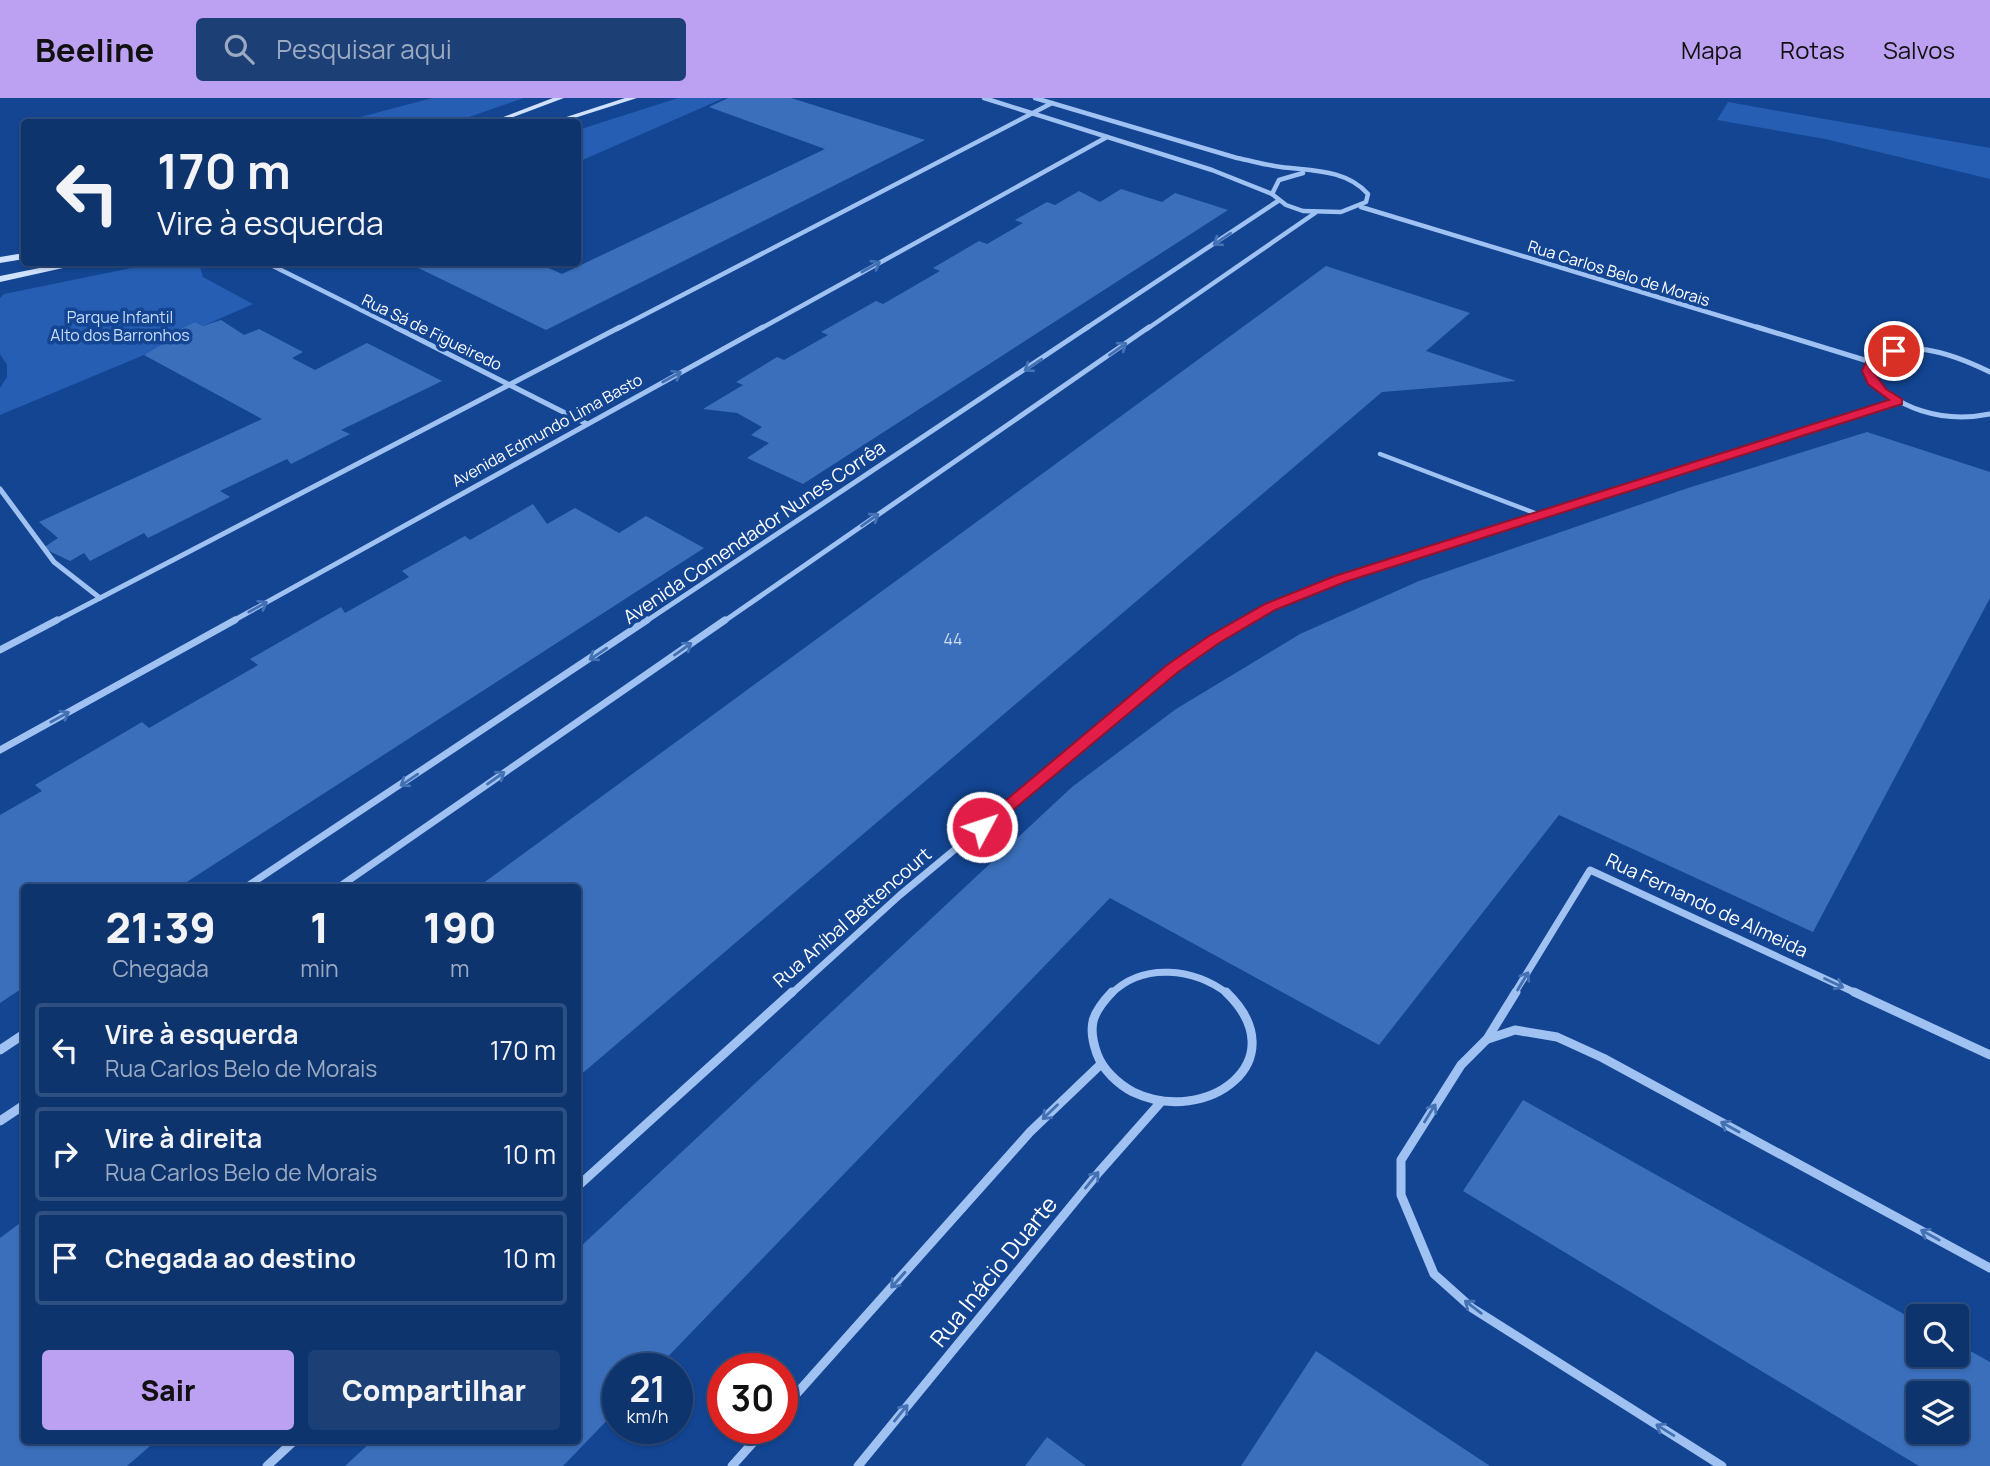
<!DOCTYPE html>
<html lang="pt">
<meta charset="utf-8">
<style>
:root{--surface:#0e346e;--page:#1c3f76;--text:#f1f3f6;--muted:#9baac2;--line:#2e4f81;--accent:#bca0f2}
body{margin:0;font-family:Manrope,sans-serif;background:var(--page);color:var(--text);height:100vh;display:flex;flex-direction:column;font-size:26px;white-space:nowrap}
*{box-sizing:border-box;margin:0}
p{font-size:23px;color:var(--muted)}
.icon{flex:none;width:38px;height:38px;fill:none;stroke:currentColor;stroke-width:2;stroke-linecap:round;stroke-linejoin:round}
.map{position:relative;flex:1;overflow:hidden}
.side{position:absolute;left:21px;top:786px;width:560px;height:560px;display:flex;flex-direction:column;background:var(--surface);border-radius:7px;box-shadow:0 2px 5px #0004,0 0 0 2px var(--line)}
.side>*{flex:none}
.hud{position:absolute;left:21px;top:21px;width:560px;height:147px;border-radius:7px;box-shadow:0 2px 5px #0004,0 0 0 2px var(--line);background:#0e346e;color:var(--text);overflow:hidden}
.tools{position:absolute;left:1906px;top:1206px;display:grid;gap:14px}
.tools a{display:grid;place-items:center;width:63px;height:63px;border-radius:7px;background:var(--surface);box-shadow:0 2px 5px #0004,0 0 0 2px var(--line);font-size:35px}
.speed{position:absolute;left:602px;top:1255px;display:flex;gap:14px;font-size:35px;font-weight:700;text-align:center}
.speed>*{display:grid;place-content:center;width:91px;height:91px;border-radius:50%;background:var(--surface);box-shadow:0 2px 5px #0004,0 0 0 2px var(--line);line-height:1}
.speed small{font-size:18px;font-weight:400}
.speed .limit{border:10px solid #d22;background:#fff;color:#111}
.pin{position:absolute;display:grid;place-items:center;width:60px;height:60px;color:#fff;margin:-30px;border:4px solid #fff;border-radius:50%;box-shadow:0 2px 7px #0007}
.me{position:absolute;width:77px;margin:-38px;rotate:50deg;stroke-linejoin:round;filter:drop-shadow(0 0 5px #0008)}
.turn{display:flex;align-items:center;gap:24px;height:147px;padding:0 21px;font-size:32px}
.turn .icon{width:91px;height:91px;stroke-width:2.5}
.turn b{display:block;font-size:49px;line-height:60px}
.eta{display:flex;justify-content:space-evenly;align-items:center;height:119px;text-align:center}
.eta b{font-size:42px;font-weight:800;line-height:49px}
.primary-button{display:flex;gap:14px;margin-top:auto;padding:14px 21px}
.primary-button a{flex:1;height:80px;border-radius:7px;background:var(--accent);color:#111;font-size:28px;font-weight:800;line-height:80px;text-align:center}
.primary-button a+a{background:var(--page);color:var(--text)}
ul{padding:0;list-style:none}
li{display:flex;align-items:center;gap:21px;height:94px;margin:0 14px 10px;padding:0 7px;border:4px solid var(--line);border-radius:7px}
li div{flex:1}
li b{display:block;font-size:26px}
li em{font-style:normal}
header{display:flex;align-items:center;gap:42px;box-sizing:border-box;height:98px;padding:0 35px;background:var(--accent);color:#111}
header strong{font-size:33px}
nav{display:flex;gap:38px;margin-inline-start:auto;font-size:24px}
.search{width:490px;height:63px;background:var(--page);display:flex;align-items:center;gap:18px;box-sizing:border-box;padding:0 24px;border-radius:7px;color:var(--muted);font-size:26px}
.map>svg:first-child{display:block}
.green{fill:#255eb2}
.building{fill:#3b6fbb;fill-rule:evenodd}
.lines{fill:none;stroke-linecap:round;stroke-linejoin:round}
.lane{stroke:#a0c2f2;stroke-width:4.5}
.street-far3{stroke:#a0c2f2;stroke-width:4.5}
.street-far2{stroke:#a0c2f2;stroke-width:5}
.street-far1{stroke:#a0c2f2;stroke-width:7}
.street{stroke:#a0c2f2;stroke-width:9}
.secondary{fill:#cfe1fc;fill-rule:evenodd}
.oneway{stroke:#4471b4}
.route{fill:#e11d48;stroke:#92132f;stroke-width:2}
.labels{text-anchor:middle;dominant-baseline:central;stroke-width:7;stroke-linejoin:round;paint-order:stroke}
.far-street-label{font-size:16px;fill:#fff;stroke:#134593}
.far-park-label{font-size:16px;fill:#c8ddfd;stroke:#134593}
.number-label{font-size:16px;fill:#cedbee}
.street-label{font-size:19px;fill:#fff;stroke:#134593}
.near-street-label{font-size:23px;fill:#fff;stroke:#134593}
</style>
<header>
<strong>Beeline</strong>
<div class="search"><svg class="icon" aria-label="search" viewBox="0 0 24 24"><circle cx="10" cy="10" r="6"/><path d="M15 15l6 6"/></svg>Pesquisar aqui</div>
<nav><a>Mapa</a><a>Rotas</a><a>Salvos</a></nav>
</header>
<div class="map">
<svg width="1990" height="1368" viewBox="0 0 1990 1368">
<rect width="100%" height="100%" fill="#134593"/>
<g class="green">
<polygon points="432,0 524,0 455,24 342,24"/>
<polygon points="678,0 724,0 578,64 578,32"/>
<polygon points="1728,4 1990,50 1990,81 1825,41 1717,22"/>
<polygon points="204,164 200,169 203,179 253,206 203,228 195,224 159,241 164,245 144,257 0,317 0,290 7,279 7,267 0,256 0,200 4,196 156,165"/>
</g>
<g class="building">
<polygon points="728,0 791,0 925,42 546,232 406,164 535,164 562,176 825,51 709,9"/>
<polygon points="1121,91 1162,104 1175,95 1228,112 803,386 747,360 769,345 751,337 762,329 737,315 703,311 743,287 736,284 777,259 784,262 828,237 821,234 876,203 883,206 940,173 933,170 979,143 987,146 1023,125 1015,122 1047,104 1055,107 1079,93 1100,104"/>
<polygon points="1326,168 1470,215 1426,253 1516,283 1382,294 578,979 578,789 478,789"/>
<polygon points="221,222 244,237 259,231 303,254 292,260 315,272 367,245 442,283 341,332 350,336 291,366 287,361 220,393 230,399 148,440 144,435 90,463 84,455 70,463 43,450 58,440 39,424 262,321 144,257 164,245 159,241 195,224 203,228"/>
<polygon points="1867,334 1990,374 1990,500 1813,834 1559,717 1379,947 1110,800 657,1270 618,1270 618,1311 563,1368 345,1368 373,1342 578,1342 578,1151 1072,689 1176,611 1300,536 1419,483 1688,390"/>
<polygon points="533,406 547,426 575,410 619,435 646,418 704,450 179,789 24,789 24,889 0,905 0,717 42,693 35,687 142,624 149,630 258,567 250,561 341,509 345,515 409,479 402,473 465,438 470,442"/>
<path d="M1523,1002L1918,1224V1256H1956V1245L1990,1264V1368H1919L1463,1093ZM1918,1295H1956V1334H1918Z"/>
<polygon points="24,1122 24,1342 157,1342 127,1368 0,1368 0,1140"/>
<polygon points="1316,1253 1490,1368 1241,1368"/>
<polygon points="1047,1339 1086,1368 1025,1368"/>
</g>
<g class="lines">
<polyline class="lane" points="1380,356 1540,417"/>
<g class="street-far3">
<path d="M984,0L1212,72L1272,96L1286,107L1303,113L1341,114L1366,104L1368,96C1346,71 1311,73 1281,69C1266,67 1252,63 1237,60L1035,0"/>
<polyline points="1272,96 1279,82 1303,75"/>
<polyline points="1361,109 1763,231"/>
<polyline points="265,164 399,231"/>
<polyline points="617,231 1052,5"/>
<polyline points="760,231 1107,39"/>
<polyline points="1085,231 1278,103"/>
<polyline points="1147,231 1315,115"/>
</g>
<g class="street-far2">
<polyline points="395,229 587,326"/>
<polyline points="1757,229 1871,264"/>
<path d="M1990,274C1955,257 1894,232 1868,273C1893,313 1946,325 1990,316"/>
<polyline points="0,391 54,464 100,500"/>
<polyline points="54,524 620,229"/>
<polyline points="231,524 763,229"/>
<polyline points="645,524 1088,229"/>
<polyline points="723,524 1149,229"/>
<polyline points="1245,524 1270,509 1340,481 1898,303"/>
</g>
<g class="street-far1">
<polyline points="0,552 57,522"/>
<polyline points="0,652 235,522"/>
<polyline points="246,789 647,522"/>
<polyline points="339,789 725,522"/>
<polyline points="791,896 900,797 1172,571 1248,522"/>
<path d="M1111,896C1143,864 1194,870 1228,896"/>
<polyline points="1514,896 1590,772 1858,896"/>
</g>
<g class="street">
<path d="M1112,894C1092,915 1087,928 1097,956C1103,972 1118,986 1133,994C1206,1029 1298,963 1226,894"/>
<polyline points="1516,894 1487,941 1461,967 1401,1062 1401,1097 1434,1176 1472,1210 1722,1368"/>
<polyline points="1854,894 1990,957"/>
<polyline points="1488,941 1515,932 1557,939 1603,960 1990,1170"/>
<polyline points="0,952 24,936"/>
<polyline points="0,1023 24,1007"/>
<polyline points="578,1088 792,894"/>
<polyline points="782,1312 1030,1034 1100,967"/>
<polyline points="267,1368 295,1342"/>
<polyline points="732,1368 766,1330"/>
<polyline points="858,1368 1099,1074 1160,1005"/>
</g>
<g class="secondary">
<polygon points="553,0 564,0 500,24 490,24"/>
<polygon points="625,0 637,0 562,24 551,24"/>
<polygon points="24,155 24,161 0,165 0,159"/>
<polygon points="69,164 90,164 0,184 0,178"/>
</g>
</g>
<defs><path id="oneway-shaft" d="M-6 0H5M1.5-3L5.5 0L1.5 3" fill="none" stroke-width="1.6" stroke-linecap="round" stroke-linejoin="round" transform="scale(1.75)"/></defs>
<g class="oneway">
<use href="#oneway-shaft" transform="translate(1222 141) rotate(146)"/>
<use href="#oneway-shaft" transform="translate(871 169) rotate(-29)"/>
<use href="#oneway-shaft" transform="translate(1118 251) rotate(-35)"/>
<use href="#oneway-shaft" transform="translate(1033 267) rotate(146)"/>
<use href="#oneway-shaft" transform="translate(672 279) rotate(-29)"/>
<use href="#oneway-shaft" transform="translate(870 422) rotate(-35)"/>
<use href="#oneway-shaft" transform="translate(258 509) rotate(-29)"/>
<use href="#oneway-shaft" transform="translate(683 551) rotate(-35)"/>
<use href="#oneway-shaft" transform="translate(598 556) rotate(146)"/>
<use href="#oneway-shaft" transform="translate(60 619) rotate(-29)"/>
<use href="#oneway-shaft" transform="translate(496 680) rotate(-35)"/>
<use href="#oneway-shaft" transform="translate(409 682) rotate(146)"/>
<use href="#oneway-shaft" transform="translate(1523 883) rotate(-59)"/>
<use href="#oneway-shaft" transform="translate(1834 885) rotate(25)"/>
<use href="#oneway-shaft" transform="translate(1050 1014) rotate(136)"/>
<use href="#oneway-shaft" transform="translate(1430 1015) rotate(-58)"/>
<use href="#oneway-shaft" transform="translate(1730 1029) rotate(-151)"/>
<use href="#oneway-shaft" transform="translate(1092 1082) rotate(-51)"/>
<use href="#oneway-shaft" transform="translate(1930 1137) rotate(-151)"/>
<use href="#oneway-shaft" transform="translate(898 1182) rotate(132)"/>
<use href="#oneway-shaft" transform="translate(1473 1209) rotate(-143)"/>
<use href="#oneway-shaft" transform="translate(901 1315) rotate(-51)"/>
<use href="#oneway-shaft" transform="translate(1665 1332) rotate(-148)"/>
</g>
<path class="route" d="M1894,249L1898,250V255C1886,259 1878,261 1873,273L1886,291L1902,301V306L1345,484L1275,512L1219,545L1178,574L988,733H976L974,729L1167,567L1209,538L1265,506L1335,478L1889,302L1868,286L1862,273C1867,257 1878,253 1894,249Z"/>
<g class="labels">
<g class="far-street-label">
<text transform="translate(1619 175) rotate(17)">Rua Carlos Belo de Morais</text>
<text transform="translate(432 234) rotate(26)">Rua Sá de Figueiredo</text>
<text transform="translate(547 332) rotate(-29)">Avenida Edmundo Lima Basto</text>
</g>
<g class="far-park-label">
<text x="120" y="219">Parque Infantil<tspan x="120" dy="18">Alto dos Barronhos</tspan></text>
</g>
<g class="number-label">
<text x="953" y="541">44</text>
</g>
<g class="street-label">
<text transform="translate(754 434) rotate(-34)">Avenida Comendador Nunes Corrêa</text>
<text transform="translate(1707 807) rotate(25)">Rua Fernando de Almeida</text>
<text transform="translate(852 819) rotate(-41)">Rua Aníbal Bettencourt</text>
</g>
<g class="near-street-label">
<text transform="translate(993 1173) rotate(-51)">Rua Inácio Duarte</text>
</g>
</g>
</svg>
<div class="tools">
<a><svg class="icon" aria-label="search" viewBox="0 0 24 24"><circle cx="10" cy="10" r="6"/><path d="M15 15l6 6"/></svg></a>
<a><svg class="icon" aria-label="layers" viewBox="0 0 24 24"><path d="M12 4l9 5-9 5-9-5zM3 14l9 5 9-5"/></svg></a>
</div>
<div class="speed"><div>21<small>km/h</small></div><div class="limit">30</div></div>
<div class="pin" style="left:1894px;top:253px;background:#d93025"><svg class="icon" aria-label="arrive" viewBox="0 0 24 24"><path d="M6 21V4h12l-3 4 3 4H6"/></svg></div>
<svg class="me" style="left:982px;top:729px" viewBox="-20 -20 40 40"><circle r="17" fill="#e11d48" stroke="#fff" stroke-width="3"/><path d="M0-11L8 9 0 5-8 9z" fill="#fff"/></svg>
<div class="hud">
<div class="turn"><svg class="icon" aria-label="left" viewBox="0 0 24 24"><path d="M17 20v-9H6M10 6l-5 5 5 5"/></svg><div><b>170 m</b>Vire à esquerda</div></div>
</div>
<section class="side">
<div class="eta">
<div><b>21:39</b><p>Chegada</p></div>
<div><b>1</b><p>min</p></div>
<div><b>190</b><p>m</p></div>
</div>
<ul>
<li><svg class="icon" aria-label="left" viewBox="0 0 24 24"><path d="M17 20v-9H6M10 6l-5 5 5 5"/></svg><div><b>Vire à esquerda</b><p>Rua Carlos Belo de Morais</p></div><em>170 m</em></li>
<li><svg class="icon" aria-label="right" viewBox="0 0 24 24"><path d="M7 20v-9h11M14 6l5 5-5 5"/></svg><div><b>Vire à direita</b><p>Rua Carlos Belo de Morais</p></div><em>10 m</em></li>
<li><svg class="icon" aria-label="arrive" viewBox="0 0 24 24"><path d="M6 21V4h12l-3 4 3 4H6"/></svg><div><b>Chegada ao destino</b></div><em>10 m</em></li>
</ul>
<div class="primary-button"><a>Sair</a><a>Compartilhar</a></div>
</section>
</div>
